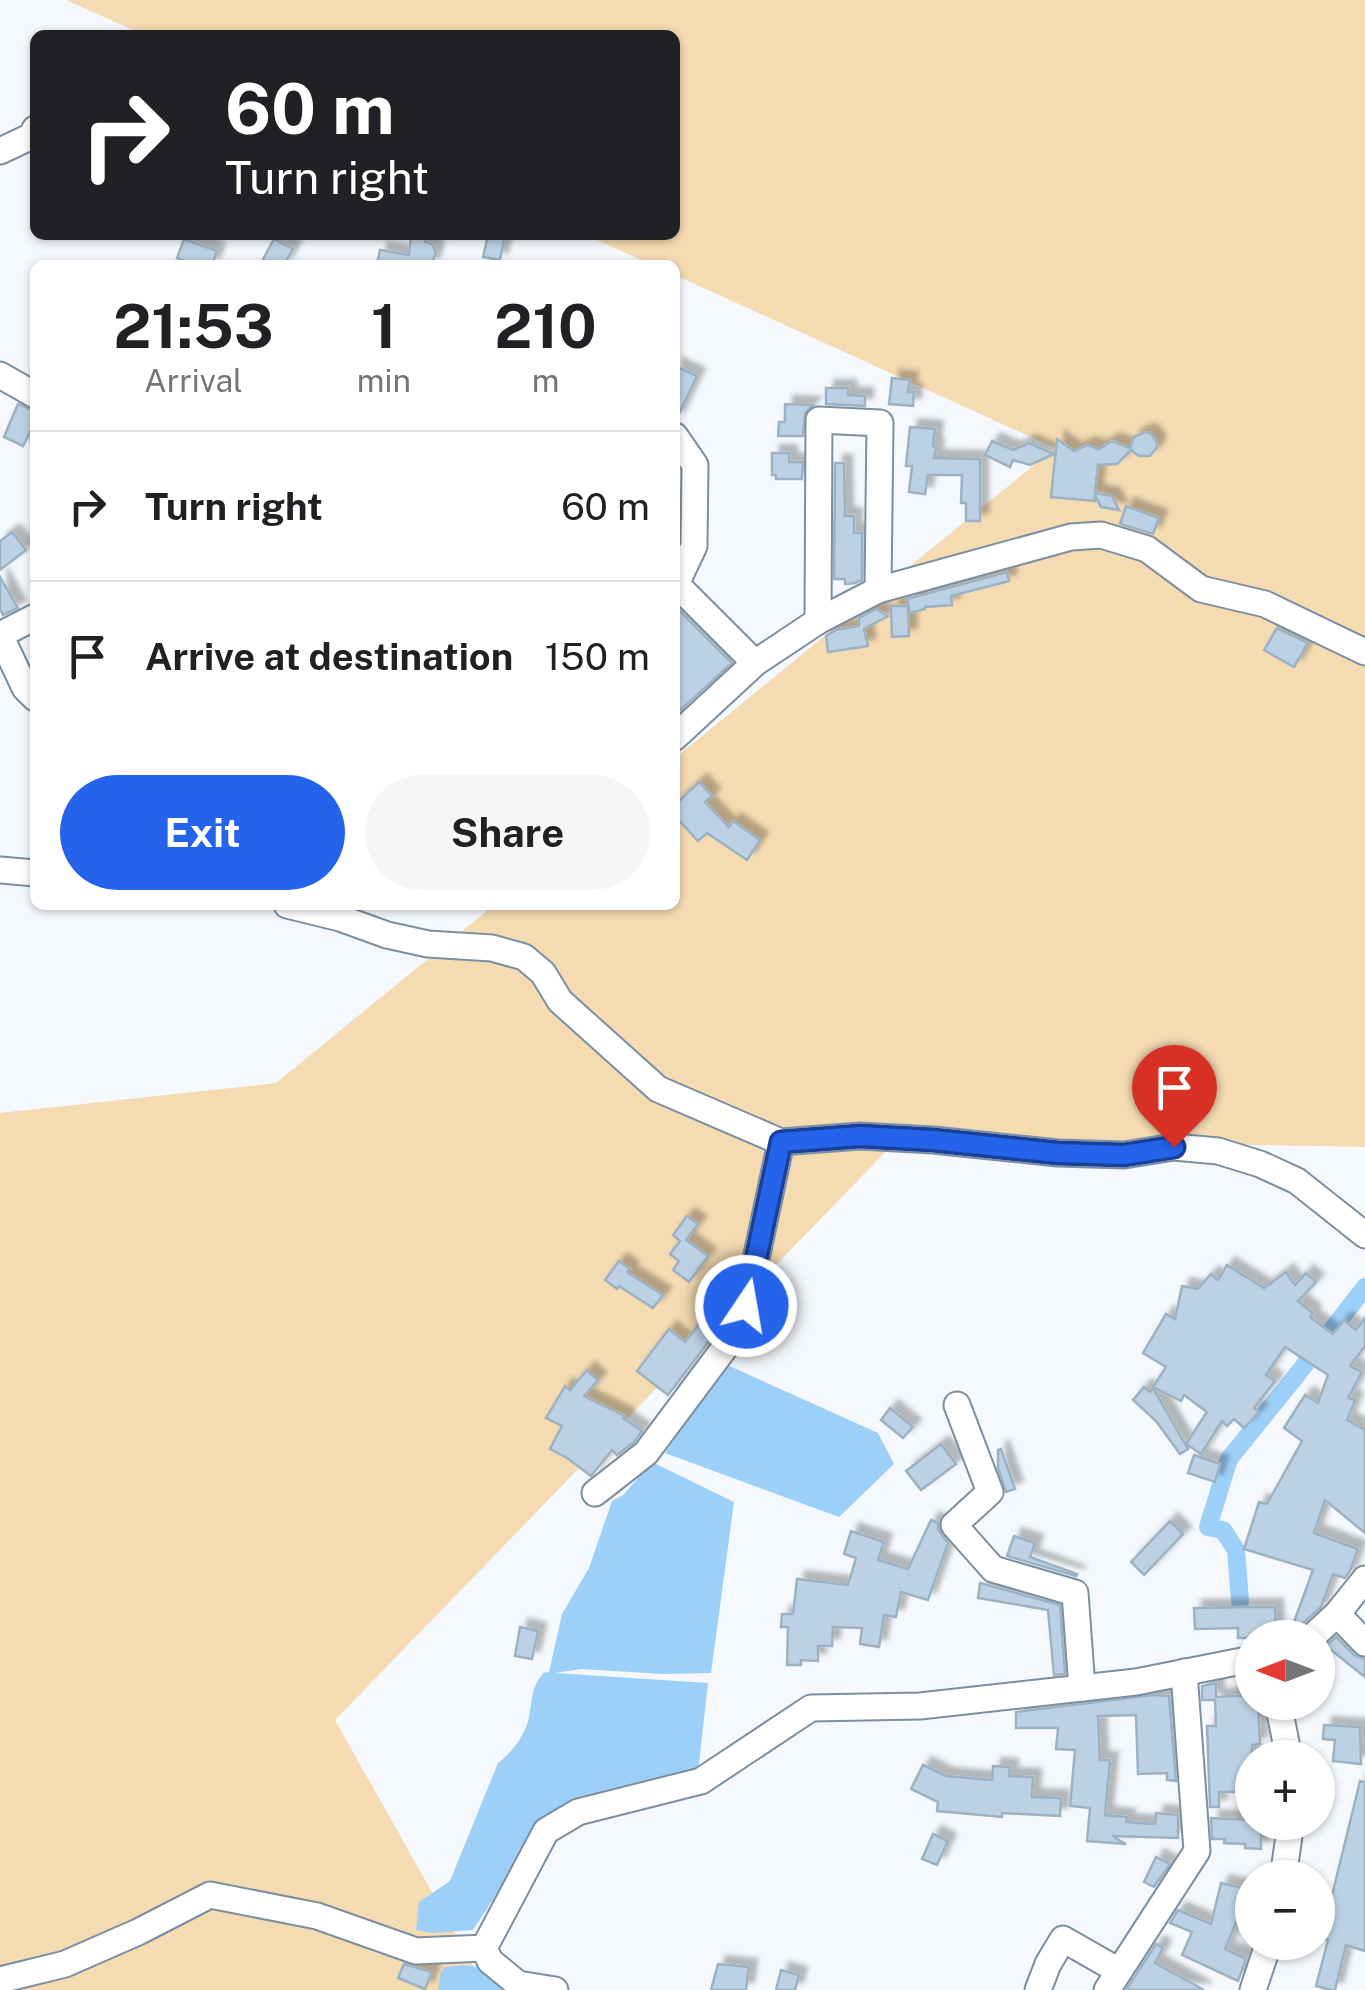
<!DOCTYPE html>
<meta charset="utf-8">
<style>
:root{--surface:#fff;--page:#f6f6f6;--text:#202124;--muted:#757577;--line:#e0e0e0;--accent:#2563eb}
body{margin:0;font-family:"Public Sans",sans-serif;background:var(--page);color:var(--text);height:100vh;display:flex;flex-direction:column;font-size:38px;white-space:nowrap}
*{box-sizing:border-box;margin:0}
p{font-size:32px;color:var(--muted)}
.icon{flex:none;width:55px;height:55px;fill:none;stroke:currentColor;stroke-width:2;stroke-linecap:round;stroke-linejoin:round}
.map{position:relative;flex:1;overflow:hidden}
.details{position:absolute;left:30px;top:260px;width:650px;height:650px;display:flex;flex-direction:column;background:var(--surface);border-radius:15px;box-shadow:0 2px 8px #0004}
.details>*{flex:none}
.top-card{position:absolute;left:30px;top:30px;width:650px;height:210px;border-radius:15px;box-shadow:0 2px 8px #0004;background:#202124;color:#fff;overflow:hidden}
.needle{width:65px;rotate:270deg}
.tools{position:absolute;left:1235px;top:1620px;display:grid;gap:20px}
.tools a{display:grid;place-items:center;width:100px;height:100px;border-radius:50%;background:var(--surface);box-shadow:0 2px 8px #0004;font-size:50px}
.pin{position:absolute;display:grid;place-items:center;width:85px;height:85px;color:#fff;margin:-102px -42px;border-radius:50% 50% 50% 0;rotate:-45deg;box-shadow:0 0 10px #0007}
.pin .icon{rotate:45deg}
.me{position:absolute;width:110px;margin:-55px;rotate:12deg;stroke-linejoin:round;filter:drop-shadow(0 0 8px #0008)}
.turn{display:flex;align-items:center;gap:35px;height:210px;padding:0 30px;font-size:45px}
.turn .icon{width:130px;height:130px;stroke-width:2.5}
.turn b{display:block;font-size:70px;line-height:85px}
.eta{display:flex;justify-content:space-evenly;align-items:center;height:170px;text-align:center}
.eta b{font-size:60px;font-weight:700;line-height:70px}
.primary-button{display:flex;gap:20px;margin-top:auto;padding:20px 30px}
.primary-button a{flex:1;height:115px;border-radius:60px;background:var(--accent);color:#fff;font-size:40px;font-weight:700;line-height:115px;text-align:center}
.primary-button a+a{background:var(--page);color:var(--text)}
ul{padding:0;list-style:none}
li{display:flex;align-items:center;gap:30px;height:150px;padding:0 30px;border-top:2px solid var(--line)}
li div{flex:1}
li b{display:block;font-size:38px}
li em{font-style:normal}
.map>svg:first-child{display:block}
.green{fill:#f4dbb2}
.water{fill:#9dd0f9}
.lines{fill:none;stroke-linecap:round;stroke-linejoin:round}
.canal{stroke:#9dd0f9;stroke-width:18}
.building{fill:#bcd2e4;stroke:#9cb1c2;stroke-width:2.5;filter:url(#shadow)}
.minor-casing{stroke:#7b8fa0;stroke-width:29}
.minor{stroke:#fff;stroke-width:25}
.route-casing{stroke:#184099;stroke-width:25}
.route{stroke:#2563eb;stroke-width:18}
</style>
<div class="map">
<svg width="1365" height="1990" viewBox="0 0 1365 1990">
<defs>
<filter id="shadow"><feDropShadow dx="8" dy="-8" stdDeviation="2.5" flood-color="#0004"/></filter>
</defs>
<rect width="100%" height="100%" fill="#f5f9fd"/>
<polygon class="green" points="66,0 1365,0 1365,1147 899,1138 335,1720 487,1990 0,1990 0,1113 276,1083 494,905 675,905 675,758 1055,448 675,275 675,265 652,265 586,235 675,235 675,35 144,35"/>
<g class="water">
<polygon points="725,1364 878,1433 894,1464 839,1517 665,1453"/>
<path d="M652,1462L734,1502L711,1673L663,1674L581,1669L555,1673L708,1683L697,1782L538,1831L473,1930L432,1933L416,1930L419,1902L450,1881L498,1763C512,1752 525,1736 529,1717C533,1697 530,1691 543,1673L549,1672L562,1614L589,1568L612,1501L623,1495Z"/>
<polygon points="463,1965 478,1967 488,1975 529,1990 438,1990 441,1972 445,1967"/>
</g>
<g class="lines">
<polyline class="canal" points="1240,1601 1236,1550 1223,1530 1208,1527 1229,1459 1296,1376 1365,1287"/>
</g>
<g class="building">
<polygon points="411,235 426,235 425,242 432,244 436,253 431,265 377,265 380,250 409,255"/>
<polygon points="488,235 505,235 500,260 483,257"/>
<polygon points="184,239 217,251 212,265 196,265 177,258"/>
<polygon points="274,239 293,249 284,265 260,265"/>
<polygon points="675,366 697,376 676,420 675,420"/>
<polygon points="892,378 910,380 908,392 914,392 913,406 889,404"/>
<polygon points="826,388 848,388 848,395 865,396 865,406 826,404"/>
<polygon points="18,404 35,411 35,422 23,446 4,437"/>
<polygon points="785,404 813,405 805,413 803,436 778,436 779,422 785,422"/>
<polygon points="910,427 935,429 933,446 936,447 934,458 980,459 980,521 966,521 966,503 961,503 962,475 928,475 925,494 909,492 912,466 906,466"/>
<polygon points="1145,432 1150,433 1157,442 1157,447 1150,456 1139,456 1131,450 1117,464 1098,465 1095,493 1112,496 1119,510 1101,507 1095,495 1095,501 1051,497 1057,439 1074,451 1088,445 1099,449 1110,442 1115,442 1130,448 1134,437"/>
<polygon points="992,441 1013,450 1029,443 1054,454 1030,465 1013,460 1010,467 985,455"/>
<polygon points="772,453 789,453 789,462 803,462 802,479 776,479 776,475 772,475"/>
<polygon points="835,463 844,463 845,516 854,516 854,533 862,533 862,580 855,583 845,584 845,579 834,579"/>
<polygon points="1126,506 1159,518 1153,534 1120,524"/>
<polygon points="12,532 26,550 0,570 0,541"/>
<polygon points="1007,572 1009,581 951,596 952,605 925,607 925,609 910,613 907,599"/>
<polygon points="0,577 18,608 3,615 0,609"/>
<polygon points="675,606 732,663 675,715"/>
<polygon points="891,606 908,606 909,636 892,637"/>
<polygon points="876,609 888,616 864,629 868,646 828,652 826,636 836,630 859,626 859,618"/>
<polygon points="1277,628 1308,643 1294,667 1264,650"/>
<polygon points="699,782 712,796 705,802 729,827 733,821 760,840 747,860 707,833 698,841 675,816 675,805"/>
<polygon points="687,1216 698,1224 686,1240 708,1256 689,1282 673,1270 679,1261 670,1254 680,1241 673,1235"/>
<polygon points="619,1261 630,1269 627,1272 663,1295 653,1308 619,1286 617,1289 605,1280"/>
<polygon points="1227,1265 1264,1288 1286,1272 1295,1285 1306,1273 1316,1282 1298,1301 1313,1313 1310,1317 1333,1334 1344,1320 1356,1330 1365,1318 1365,1346 1350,1366 1362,1372 1348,1398 1355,1400 1347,1420 1365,1430 1365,1533 1325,1500 1314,1533 1358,1549 1350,1571 1345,1578 1333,1574 1321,1607 1300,1626 1294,1622 1313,1570 1244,1549 1259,1502 1267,1504 1302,1441 1284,1428 1305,1395 1318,1403 1328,1375 1285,1347 1266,1375 1275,1381 1254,1408 1259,1412 1244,1428 1234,1419 1227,1426 1222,1421 1201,1454 1186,1444 1207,1412 1184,1395 1181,1401 1153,1387 1166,1367 1143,1353 1166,1314 1175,1319 1182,1286 1198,1289 1211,1274 1218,1280"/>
<polygon points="706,1315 719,1324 712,1337 668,1395 637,1371 669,1329 685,1342"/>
<polygon points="587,1370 598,1380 584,1396 625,1416 623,1418 642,1431 634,1442 617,1455 612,1450 591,1476 567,1458 550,1449 562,1426 546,1418 565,1386 570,1390"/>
<polygon points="1144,1387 1150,1392 1153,1388 1188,1449 1180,1454 1156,1421 1133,1400"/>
<polygon points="890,1408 913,1427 903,1438 881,1420"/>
<polygon points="941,1444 956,1464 921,1490 906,1471"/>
<polygon points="1001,1449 1015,1489 1006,1492 998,1468 998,1450"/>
<polygon points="1194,1455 1220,1464 1215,1482 1188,1473"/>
<polygon points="931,1520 938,1523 938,1529 948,1543 928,1600 901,1592 896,1617 884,1615 879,1647 860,1644 862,1628 833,1627 832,1646 818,1646 818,1661 801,1660 801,1665 787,1665 788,1627 781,1627 782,1614 793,1614 797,1579 848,1585 856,1558 844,1554 851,1531 884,1542 878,1560 908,1569"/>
<polygon points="1170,1521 1183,1534 1144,1575 1131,1562"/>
<polygon points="1014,1536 1035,1543 1030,1557 1077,1574 1076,1576 1007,1556"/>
<polygon points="980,1583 1060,1605 1065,1674 1054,1675 1048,1610 978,1598"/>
<polygon points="1247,1607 1275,1607 1276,1638 1238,1638 1238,1628 1195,1629 1194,1608"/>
<polygon points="520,1627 538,1631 532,1659 515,1656"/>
<polygon points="1336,1637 1354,1655 1365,1659 1365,1677 1326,1646"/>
<polygon points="1216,1683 1216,1697 1252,1695 1252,1702 1258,1702 1260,1744 1252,1745 1252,1778 1239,1778 1239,1792 1219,1792 1219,1807 1210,1807 1207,1726 1216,1726 1215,1700 1202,1700 1202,1686"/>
<polygon points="1152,1695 1169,1696 1176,1781 1167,1780 1167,1773 1138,1774 1136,1715 1098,1716 1100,1760 1110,1760 1105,1815 1127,1817 1126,1822 1155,1824 1156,1813 1178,1815 1178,1838 1112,1836 1126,1844 1087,1841 1090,1808 1070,1806 1075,1750 1056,1749 1058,1728 1016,1728 1016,1712"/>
<polygon points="1324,1725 1360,1727 1361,1764 1333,1761 1335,1740 1323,1739"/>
<polygon points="923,1765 946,1776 992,1780 993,1766 1010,1767 1009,1776 1033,1777 1032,1797 1061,1798 1060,1816 1002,1813 1002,1817 937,1811 938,1802 911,1789"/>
<polygon points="1360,1781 1365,1782 1365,1951 1346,1945 1335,1990 1331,1990 1316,1986 1328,1940 1318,1937 1318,1933 1323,1915 1327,1916"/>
<polygon points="1211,1818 1252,1820 1252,1822 1261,1822 1261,1849 1245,1848 1245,1844 1224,1843 1225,1839 1212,1839"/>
<polygon points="933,1834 948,1841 937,1865 922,1859"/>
<polygon points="1156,1857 1170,1864 1154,1887 1144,1882"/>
<polygon points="1221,1883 1252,1890 1252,1921 1238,1918 1225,1949 1246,1959 1238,1981 1182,1955 1192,1932 1170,1923 1178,1910 1211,1924"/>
<polygon points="1156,1944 1163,1948 1155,1963 1204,1990 1126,1990"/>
<polygon points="404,1964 432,1972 425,1989 398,1978"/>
<polygon points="718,1964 749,1967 746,1990 711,1990"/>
<polygon points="781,1970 799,1975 795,1990 776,1990"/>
</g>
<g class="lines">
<g class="minor-casing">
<g id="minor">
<polyline points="0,151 32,136 35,129"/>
<polyline points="0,375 35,395"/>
<polyline points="675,436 695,465 694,546 676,584"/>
<polyline points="675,583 755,663 675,737"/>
<polyline points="818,621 819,420 880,423 878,590"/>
<polyline points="0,635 25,688 35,698"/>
<polyline points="0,635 35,617"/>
<polyline points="755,663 818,621 878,590 1071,537 1101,535 1147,549 1201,589 1265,604 1365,652"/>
<polyline points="0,870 35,873"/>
<polyline points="287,905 340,918 387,935 428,944 492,948 524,957 543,973 560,1001 658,1089 781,1142 860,1136 933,1140 1058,1153 1124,1155 1174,1147 1218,1151 1260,1164 1297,1181 1365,1235"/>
<polyline points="957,1405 990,1492 954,1525 993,1569 1075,1593 1082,1688"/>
<polyline points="595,1493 646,1453 726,1346 746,1306 781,1142"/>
<polyline points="1337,1614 1365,1643"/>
<polyline points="1311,1638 1337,1614 1365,1579"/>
<polyline points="1278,1702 1289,1758"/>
<polyline points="1283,1878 1291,1822"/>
<polyline points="484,1948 490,1961 518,1984 555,1990"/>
<polyline points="0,1980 65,1964 138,1932 210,1895 317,1916 416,1951 484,1948 546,1831 578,1812 701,1781 811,1708 920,1706 1136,1682 1252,1659"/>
<polyline points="1038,1990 1048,1964 1063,1939 1119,1971"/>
<polyline points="1107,1990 1197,1851 1184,1672"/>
<polyline points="1253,1990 1269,1942"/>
</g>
</g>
<use href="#minor" class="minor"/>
</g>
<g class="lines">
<g class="route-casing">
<polyline id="route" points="746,1306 781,1142 860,1136 933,1140 1058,1153 1124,1155 1174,1147"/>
</g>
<use href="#route" class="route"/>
</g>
</svg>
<div class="tools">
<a><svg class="needle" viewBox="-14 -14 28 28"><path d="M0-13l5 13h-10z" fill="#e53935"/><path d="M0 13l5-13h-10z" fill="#757577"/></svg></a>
<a>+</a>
<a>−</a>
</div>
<div class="pin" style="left:1174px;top:1147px;background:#d93025"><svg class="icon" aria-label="arrive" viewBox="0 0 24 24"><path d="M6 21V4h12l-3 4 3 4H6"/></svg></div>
<svg class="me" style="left:746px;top:1306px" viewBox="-20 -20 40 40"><circle r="17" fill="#2563eb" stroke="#fff" stroke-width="3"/><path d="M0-11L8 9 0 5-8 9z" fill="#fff"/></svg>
<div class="top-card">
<div class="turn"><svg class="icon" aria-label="right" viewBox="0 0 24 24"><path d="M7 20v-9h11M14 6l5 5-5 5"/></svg><div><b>60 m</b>Turn right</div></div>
</div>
<section class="details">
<div class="eta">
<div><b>21:53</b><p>Arrival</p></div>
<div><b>1</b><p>min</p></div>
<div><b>210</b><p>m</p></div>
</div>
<ul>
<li><svg class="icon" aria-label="right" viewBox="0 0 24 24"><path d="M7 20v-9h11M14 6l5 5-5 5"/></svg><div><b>Turn right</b></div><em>60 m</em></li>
<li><svg class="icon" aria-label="arrive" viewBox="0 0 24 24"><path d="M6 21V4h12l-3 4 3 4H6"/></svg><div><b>Arrive at destination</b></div><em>150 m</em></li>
</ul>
<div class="primary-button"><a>Exit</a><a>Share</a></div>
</section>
</div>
